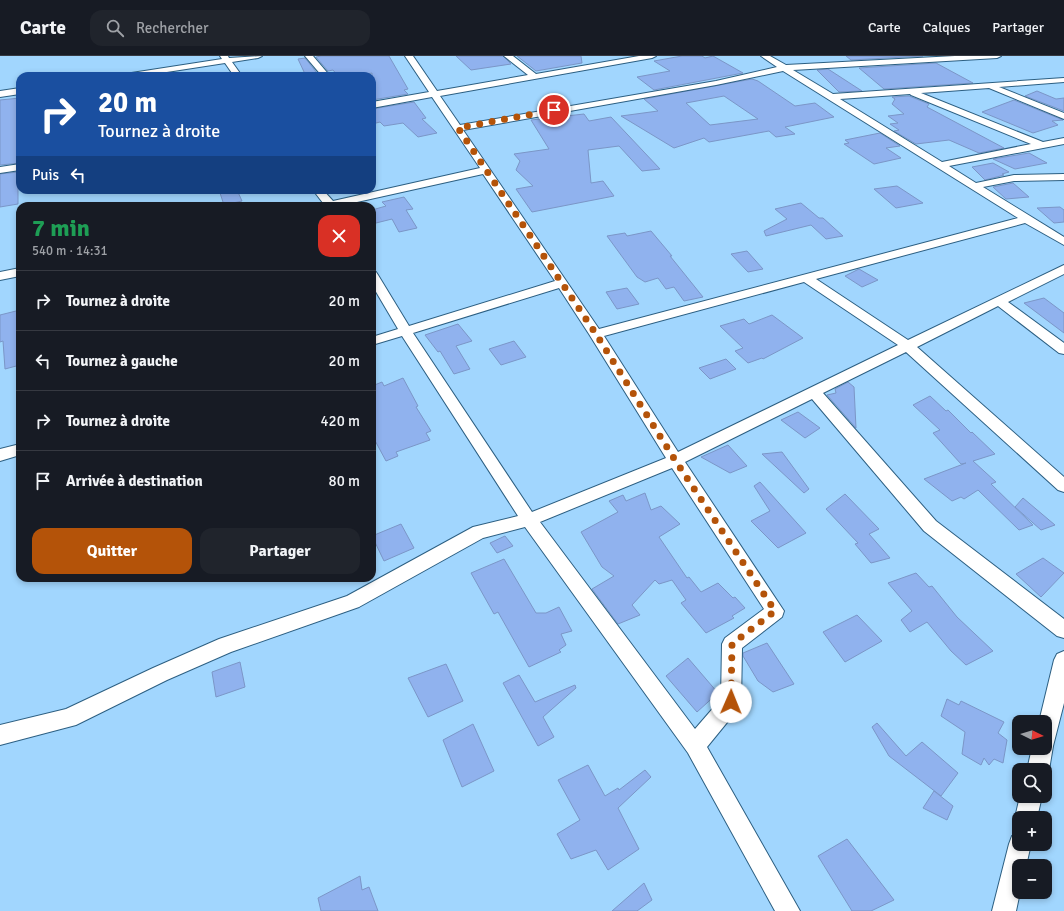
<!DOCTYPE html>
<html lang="fr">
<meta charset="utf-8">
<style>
:root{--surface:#171b24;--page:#20242c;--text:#f1f3f6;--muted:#9ea1a6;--line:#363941;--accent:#b45309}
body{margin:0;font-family:Signika,sans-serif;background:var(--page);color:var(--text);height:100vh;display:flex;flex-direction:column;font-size:15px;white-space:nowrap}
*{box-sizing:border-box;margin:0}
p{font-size:13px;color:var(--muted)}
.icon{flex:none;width:22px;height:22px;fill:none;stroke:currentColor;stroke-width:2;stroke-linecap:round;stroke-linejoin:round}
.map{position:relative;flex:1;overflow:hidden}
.panel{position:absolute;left:16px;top:146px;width:360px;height:380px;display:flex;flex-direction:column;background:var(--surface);border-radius:12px;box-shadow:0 2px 6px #0003}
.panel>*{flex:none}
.hud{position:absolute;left:16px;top:16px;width:360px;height:122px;border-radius:12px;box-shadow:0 2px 6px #0003;background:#1a4fa0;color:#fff;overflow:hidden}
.needle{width:26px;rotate:95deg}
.controls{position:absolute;left:1012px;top:659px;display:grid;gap:8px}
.controls a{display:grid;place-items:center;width:40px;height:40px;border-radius:8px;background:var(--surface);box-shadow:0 2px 6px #0003;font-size:20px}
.pin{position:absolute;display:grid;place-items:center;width:34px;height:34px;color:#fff;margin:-17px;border:2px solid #fff;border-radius:50%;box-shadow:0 1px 4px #0007}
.me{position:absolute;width:44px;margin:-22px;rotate:1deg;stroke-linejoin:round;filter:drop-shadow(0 0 3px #0008)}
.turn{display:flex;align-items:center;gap:14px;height:84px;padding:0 16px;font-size:18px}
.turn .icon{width:52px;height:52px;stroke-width:2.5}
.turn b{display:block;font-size:28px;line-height:34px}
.then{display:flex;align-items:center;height:38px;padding:0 16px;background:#0003;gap:8px;font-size:15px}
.round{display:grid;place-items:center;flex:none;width:42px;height:42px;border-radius:12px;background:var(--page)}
.summary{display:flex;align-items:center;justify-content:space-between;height:68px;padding:0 16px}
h1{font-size:24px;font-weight:700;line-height:30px;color:#1e9e55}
.action{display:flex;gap:8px;margin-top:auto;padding:8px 16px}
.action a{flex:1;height:46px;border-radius:12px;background:var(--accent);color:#fff;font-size:16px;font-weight:700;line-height:46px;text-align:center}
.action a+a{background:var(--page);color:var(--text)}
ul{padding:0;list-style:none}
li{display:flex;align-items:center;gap:12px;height:60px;padding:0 16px;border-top:1px solid var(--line)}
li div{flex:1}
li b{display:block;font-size:15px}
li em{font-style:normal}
header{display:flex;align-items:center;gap:24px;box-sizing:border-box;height:56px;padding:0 20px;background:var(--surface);border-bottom:1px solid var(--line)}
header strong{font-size:19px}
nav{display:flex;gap:22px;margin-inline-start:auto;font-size:14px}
.search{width:280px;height:36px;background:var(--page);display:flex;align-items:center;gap:10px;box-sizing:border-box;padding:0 14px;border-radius:12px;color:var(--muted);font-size:15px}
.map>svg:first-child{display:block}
.building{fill:#90b2ee;stroke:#7b96c7;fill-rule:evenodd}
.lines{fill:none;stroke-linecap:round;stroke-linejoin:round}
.street-casing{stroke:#2c5f82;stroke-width:2}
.street{fill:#fff;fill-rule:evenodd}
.route{stroke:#b45309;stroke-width:7;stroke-dasharray:0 12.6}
</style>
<header>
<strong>Carte</strong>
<div class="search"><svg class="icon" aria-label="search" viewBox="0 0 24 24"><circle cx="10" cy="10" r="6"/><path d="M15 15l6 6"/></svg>Rechercher</div>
<nav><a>Carte</a><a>Calques</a><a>Partager</a></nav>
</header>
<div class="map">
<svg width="1064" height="855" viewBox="0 0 1064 855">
<rect width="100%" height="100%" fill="#a1d6fe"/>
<g class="building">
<polygon points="321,0 389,0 408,33 404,34 408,38 372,44 372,17 358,20 338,20 333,14 328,15 316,1"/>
<polygon points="456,0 503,0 511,8 471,14"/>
<polygon points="517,0 581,0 582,7 536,15"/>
<polygon points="682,0 702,0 705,2 713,0 743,17 654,34 637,21 670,15 654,5"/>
<polygon points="846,0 923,0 851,4"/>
<polygon points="305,2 317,17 305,18 298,3"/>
<polygon points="936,7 973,27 884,33 859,12"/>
<polygon points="828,13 862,35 839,36 817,14"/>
<path d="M752,23L758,25L795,50L815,47L834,61L785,71L795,78L776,81L769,75L709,86L704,82L674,92L621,60L658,55L644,43ZM724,40L758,63L710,69L686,47Z"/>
<polygon points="1037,35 1056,43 1064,42 1064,55 1025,40"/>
<polygon points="909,40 929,48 927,51 1004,92 979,97 949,84 916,88 894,75 899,74 890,68 898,67 888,60 904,58 892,48 895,43 892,41"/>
<polygon points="20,42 20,107 0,109 0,44"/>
<polygon points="1014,44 1063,64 1052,65 1058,69 1033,77 982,56"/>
<polygon points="414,46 426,62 422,63 437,77 418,81 403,67 384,70 380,66 372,68 372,53"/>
<polygon points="584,58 589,65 611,61 660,113 642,115 619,90 588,94 591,127 603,125 614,140 532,156 516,133 533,130 516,114 520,105 514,98 549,93 531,64"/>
<polygon points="880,77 900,90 886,92 901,102 874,108 844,88 849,87 845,84"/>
<polygon points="1029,97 1047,107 1015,113 993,103"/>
<polygon points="993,107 1009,116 1002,118 1004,119 985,124 972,111"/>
<polygon points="18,116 18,148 0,151 0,118"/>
<polygon points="1013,127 1029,141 1006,143 993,131"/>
<polygon points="897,130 923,147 896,152 874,133"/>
<polygon points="219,134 237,134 242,145 224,149"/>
<polygon points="404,141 413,153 406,154 417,172 399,176 392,163 372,168 372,154 386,150 382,146"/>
<polygon points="801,147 819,162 823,162 843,180 826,183 811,169 766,180 764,175 787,163 775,153"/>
<polygon points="1060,151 1064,154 1064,166 1054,167 1037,152"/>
<polygon points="651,175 672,200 670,200 703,241 684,245 674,231 666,233 658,222 645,226 637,221 607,180 625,177 627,180"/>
<polygon points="747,195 763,213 748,216 731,198"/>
<polygon points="859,213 878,224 862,231 845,220"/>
<polygon points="627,232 639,248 617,253 606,236"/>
<polygon points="1044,242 1064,257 1064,277 1024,247"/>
<polygon points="20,254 20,309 5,313 3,285 0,286 0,259"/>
<polygon points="772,259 803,282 763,303 762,302 748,307 735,295 743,292 720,270 744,263 749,268"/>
<polygon points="458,268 472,285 456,290 470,313 454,318 440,295 438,296 425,279"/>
<polygon points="514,285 526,301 501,309 489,293"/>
<polygon points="726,303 736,313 710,323 699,312"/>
<polygon points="403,322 418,350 416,351 431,375 426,377 430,384 396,396 398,400 386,405 372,379 372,330 382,326 384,330"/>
<polygon points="848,326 854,331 856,372 827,339 836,337 835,333"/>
<polygon points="930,340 946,355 948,354 971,377 972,376 995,398 973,405 996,426 991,428 1033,469 1019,474 978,434 964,443 961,441 952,445 924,423 966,407 961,408 933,377 940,374 913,349"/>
<polygon points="798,356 820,372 805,382 781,364"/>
<polygon points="728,389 747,410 730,417 701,401"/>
<polygon points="782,396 809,433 804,437 762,398"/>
<polygon points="760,426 806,477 778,492 751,465 770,455 754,430"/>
<polygon points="645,437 651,454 661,450 680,468 659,481 687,522 689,521 701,536 718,527 733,542 735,541 745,552 732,560 734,562 706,577 681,547 686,544 672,524 659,528 655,524 632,549 640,559 618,568 592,533 614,520 602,511 581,476 618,456 609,445 623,439 626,445"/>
<polygon points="845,438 879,473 869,478 890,502 871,507 855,488 858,487 826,453"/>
<polygon points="1023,442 1055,469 1041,474 1015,451"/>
<polygon points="401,468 414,492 384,505 372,480"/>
<polygon points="505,480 513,490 497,497 490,487"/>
<polygon points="1043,502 1064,517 1041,541 1016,518"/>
<polygon points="504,503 536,557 546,557 559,551 572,575 561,578 566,589 559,594 561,596 529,611 498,556 494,558 471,517"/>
<polygon points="916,517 929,531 932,530 957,561 993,595 966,609 951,595 927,566 910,576 901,564 912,555 888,527"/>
<polygon points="857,559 882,585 845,606 823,576"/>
<polygon points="767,587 794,628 773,636 758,625 743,600 743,597"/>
<polygon points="688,602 718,637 697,656 666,620"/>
<polygon points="240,606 245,631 216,641 212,616"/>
<polygon points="446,608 463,645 428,661 408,622"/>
<polygon points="519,619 535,646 575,629 576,632 543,661 554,681 538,690 503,627"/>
<polygon points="947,643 959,649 961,645 1004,666 998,677 1007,684 1003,707 994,703 989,709 984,702 981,709 962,698 965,676 941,660"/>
<polygon points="877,667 906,700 922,686 958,717 941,740 889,700 872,671"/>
<polygon points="473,668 494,715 462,731 443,684"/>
<polygon points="588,709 605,740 618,732 619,734 645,714 651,721 618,752 639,793 608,814 596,794 571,803 557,778 580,764 558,724"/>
<polygon points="934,735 953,750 947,764 923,752"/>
<polygon points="847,783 894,844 871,855 852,855 818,800"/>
<polygon points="360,820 362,834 369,831 378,855 321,855 318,842"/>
<polygon points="644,827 652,844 637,855 612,855"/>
</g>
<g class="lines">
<g class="street-casing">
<g id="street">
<polygon points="220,0 228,0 229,2 262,0 258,2 232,6 242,20 234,20 225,7 141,20 121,20 125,18 222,3"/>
<polygon points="305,0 313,0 330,20 322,20"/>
<path d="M405,0H413L437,35L528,19L504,0H513L536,18L639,0H656L652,2L440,40L460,69L716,25L777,11L761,0H770L786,9L955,0H1001L997,2L793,14L833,38L1064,22V26L999,31L1064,57V63L989,32L921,37L1043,86L1064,82V88L949,110L976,127L1014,119L1064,118V124L1014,125L983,131L1064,181V189L1025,167L816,223L908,284L1064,209V218L1008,246L1064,287V298L1059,297L998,250L917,291L1064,421V436L1058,434L906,296L823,337L936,465L1064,563V582L1057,580L924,475L812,343L685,406L784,555L782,561L742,592L741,646L738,653L707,691L800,855H775L688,697L525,471L483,482L359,551L231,596L167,624L76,669L0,689V669L66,653L153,612L219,583L347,540L473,471L518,460L402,280L372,289V281L398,273L372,229V215L376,216L378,219L409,270L555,225L483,118L339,150H320L323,147L313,134H323L333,145L480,112L432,41L372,52V46L429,36ZM783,15L1018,162L599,273L463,74L716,29ZM910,38L911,39L1031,88L942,106L840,43ZM804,226L898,289L678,396L604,280ZM559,232L589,278L666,402L532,456L413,277ZM672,412L764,553L725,582L722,588L721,643L695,673L540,466Z"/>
<polygon points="20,32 20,38 0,41 0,35"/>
<polygon points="20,108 20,114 0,117 0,111"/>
<polygon points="20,212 20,220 0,224 0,216"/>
<polygon points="20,388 20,399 0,405 0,393"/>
<polygon points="1064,595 1064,647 1053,690 1049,714 1045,722 1045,714 1027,714 1032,692 1045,692 1045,666 1039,666 1054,604 1057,598"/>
<polygon points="1020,740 1042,740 1037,762 1019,762 1019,770 1015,762"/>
<polygon points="1019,777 1019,788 1031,788 1026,810 1019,810 1019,836 1020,836 1016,855 992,855 1009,788 1012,780"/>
</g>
</g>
<use href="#street" class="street"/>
</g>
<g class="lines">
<polyline class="route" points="554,54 458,72 596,278 675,404 775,555 732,588 731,646"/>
</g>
</svg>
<div class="controls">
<a><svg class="needle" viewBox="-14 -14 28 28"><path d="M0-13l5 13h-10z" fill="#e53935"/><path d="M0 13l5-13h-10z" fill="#9ea1a6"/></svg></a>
<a><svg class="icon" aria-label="search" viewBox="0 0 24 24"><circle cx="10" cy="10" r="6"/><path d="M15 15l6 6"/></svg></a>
<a>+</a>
<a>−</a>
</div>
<div class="pin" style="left:554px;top:54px;background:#d93025"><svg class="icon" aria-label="arrive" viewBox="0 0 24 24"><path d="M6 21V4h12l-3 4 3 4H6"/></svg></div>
<svg class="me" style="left:731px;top:646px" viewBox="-20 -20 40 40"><circle r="19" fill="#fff"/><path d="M0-13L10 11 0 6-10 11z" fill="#b45309"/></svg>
<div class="hud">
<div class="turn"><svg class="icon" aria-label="right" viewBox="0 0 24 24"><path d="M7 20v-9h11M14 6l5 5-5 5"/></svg><div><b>20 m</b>Tournez à droite</div></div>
<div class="then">Puis<svg class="icon" aria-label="left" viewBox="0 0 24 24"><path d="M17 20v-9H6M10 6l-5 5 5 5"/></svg></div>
</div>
<section class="panel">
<div class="summary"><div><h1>7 min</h1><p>540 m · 14:31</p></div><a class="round" style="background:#d93025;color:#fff"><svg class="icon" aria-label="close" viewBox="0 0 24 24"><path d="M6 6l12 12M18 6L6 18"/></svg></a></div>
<ul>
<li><svg class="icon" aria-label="right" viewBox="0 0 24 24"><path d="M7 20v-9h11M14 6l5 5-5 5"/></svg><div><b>Tournez à droite</b></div><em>20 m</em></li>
<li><svg class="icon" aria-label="left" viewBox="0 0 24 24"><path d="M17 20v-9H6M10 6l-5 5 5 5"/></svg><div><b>Tournez à gauche</b></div><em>20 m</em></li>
<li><svg class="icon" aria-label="right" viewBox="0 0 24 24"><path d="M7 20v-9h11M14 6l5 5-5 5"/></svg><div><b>Tournez à droite</b></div><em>420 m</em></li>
<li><svg class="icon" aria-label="arrive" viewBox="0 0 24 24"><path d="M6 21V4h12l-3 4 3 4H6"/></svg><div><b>Arrivée à destination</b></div><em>80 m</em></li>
</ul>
<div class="action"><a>Quitter</a><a>Partager</a></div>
</section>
</div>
